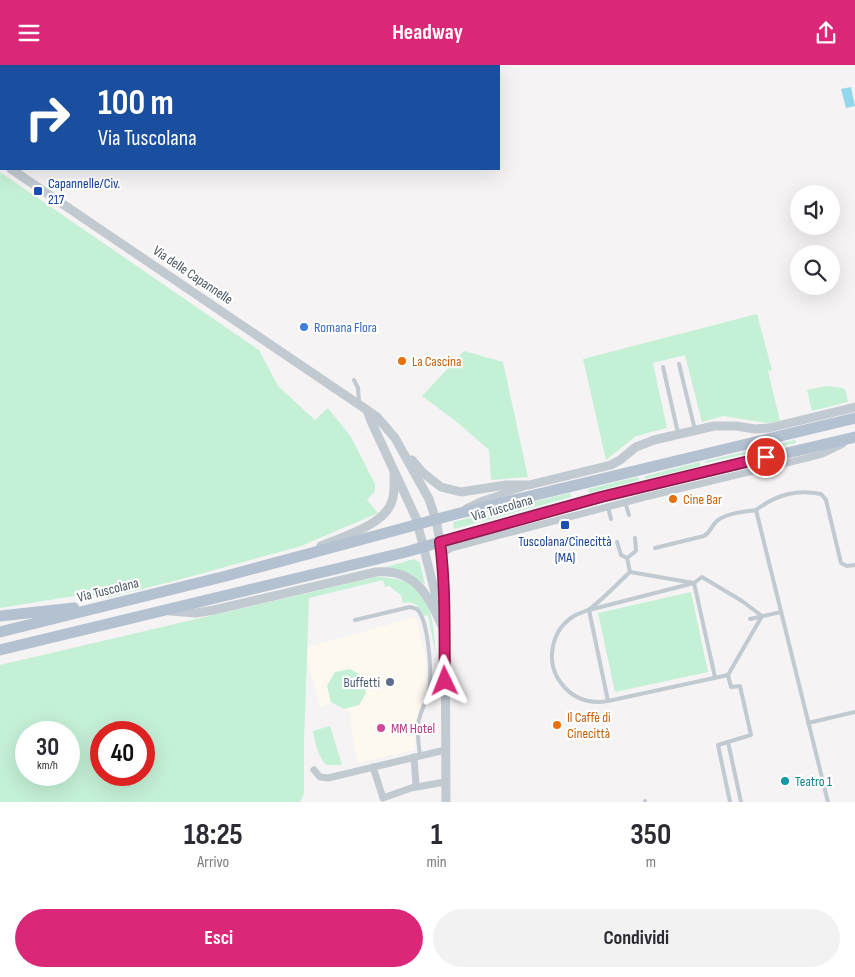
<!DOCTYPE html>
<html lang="it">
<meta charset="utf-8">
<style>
:root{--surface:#fff;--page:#f2f2f3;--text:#2b2b33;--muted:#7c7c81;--accent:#db2777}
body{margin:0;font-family:"Sofia Sans Condensed",sans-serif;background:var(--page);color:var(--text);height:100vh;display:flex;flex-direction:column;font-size:19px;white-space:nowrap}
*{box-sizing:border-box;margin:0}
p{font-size:16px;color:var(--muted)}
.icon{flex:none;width:28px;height:28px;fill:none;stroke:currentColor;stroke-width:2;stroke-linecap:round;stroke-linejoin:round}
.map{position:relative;height:737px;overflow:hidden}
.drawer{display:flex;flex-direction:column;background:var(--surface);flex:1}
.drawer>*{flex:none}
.top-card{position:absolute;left:0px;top:0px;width:500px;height:105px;box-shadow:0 5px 20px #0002;background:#1a4fa0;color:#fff;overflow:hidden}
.fabs{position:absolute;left:790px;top:120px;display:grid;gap:10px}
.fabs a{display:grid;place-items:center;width:50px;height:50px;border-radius:50%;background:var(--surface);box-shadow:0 5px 20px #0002;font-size:25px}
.speed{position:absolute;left:15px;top:656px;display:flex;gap:10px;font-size:25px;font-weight:700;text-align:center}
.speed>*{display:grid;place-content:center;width:65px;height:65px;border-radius:50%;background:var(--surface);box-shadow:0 5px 20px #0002;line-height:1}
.speed small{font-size:12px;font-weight:400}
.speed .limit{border:8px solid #d22;background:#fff;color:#111}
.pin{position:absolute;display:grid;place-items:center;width:42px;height:42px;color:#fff;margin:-21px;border:2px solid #fff;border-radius:50%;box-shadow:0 1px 5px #0007}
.me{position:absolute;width:55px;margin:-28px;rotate:358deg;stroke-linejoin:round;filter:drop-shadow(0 0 4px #0008)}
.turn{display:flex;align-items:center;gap:18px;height:105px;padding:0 15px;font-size:22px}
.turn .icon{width:65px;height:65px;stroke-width:2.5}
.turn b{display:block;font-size:35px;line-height:42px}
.eta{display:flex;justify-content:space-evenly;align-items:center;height:85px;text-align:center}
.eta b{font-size:30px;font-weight:700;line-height:35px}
.button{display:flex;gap:10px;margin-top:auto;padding:10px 15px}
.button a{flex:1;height:58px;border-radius:30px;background:var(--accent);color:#fff;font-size:20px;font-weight:700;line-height:58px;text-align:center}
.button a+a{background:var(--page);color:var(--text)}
header{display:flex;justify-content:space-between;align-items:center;height:65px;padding:0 15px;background:var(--accent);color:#fff;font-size:22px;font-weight:700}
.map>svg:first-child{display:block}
.commercial{fill:#fdf9ef}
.green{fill:#c4f0d6;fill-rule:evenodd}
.water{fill:#92d7ec}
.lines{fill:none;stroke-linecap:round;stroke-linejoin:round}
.service{stroke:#c1cad1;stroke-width:4}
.minor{stroke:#c1cad1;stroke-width:7}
.tertiary{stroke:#c1cad1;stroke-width:9}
.primary{stroke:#b4c1d0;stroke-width:11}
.route-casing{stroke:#8e194d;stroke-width:12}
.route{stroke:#db2777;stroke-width:9}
.transit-dot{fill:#1a4fb4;stroke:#fff;stroke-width:2}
.shop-dot{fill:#3f7fe0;stroke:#fff;stroke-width:2}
.food-dot{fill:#e8710a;stroke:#fff;stroke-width:2}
.service-dot{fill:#5c6f8a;stroke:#fff;stroke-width:2}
.hotel-dot{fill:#d1479c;stroke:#fff;stroke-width:2}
.culture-dot{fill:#0f9aa8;stroke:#fff;stroke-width:2}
.labels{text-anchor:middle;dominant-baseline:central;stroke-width:4.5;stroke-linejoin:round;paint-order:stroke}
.transit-label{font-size:14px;fill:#164399;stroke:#fff;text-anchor:start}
.street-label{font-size:14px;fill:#4a5660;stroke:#fff}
.shop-label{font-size:14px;fill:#366cbe;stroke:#fff;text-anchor:start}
.food-label{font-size:14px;fill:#c56008;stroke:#fff;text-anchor:start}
.service-label{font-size:14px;fill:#4e5e75;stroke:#fff;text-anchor:end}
.hotel-label{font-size:14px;fill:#b23c85;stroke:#fff;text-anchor:start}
.culture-label{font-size:14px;fill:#0d838f;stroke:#fff;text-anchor:start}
</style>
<header><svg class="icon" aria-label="menu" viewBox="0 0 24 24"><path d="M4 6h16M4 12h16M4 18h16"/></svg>Headway<svg class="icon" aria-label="share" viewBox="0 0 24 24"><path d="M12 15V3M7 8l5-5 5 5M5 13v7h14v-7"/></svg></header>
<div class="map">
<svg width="855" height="737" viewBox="0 0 855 737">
<rect width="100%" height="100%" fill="#f5f3f3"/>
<polygon class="commercial" points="416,552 426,595 426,613 425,627 416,656 415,685 357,698 350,655 352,649 332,637 320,642 307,594 308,582"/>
<g class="green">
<polygon points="23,0 188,0 187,1"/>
<polygon points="0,107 259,285 278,321 315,355 328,343 351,372 375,419 375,426 367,435 378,448 301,481 174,516 106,533 80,530 0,543"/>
<polygon points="757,249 772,305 768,306 780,356 768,358 723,351 702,357 685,290 653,298 667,363 636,371 606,395 583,294"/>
<polygon points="464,286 503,297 528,412 491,415 489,385 457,357 422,331"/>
<polygon points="826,321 843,323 846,327 848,337 812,346 807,325"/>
<polygon points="795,375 796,378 705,398 706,396"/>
<polygon points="700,397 700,401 645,414 645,411"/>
<polygon points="638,412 639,415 589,428 588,424"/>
<polygon points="570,428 571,432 454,464 453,457"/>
<polygon points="414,494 420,498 425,519 411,511 383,503"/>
<path d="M376,512C430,512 433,548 436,591L428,550L424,551C419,541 415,536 403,538L401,530L389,521L385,522L383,515L309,533L304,677V729L300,737H0V600ZM26,668H69V710H26ZM101,668H144V710H101Z"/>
<polygon points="691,527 708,607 615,627 598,548"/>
<polygon points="350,604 362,611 366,628 359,640 344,644 331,637 327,621 335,607"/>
<path d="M330,661L342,700H326C318,691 315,678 313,666Z"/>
</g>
<polygon class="water" points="851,22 855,41 846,43 841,24"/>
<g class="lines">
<g class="service">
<polyline points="107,0 116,1"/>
<polyline points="91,1 94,0"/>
<polyline points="679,299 695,365"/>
<polyline points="663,302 678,368"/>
<polyline points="354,315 358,323 359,337"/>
<polyline points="625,437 629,450"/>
<polyline points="608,442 611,454"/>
<path d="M756,445C776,430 796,424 821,429L826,435L841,498L847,501L855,500"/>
<polyline points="617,477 621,490 627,493"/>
<path d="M655,483L704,471C711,467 711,461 717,456C726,448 744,447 756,445L828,737"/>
<polyline points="630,507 694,518 702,512 742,536 762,551 728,610"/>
<polyline points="750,554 781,547"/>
<path d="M355,555L410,542L417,544C429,556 432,610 429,627C426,638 419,648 418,660C417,670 419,681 420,691"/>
<polyline points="715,612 694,518 589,545 608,636 728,610 731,622 740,621 751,670 718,680 730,737"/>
<path d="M608,636C590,639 573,634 561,618C545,597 551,565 574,551C579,548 586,547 591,543C605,532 617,519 630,507L627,493L636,486L635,473"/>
<polyline points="808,658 855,647"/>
<polyline points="728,677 741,737"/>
<polyline points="645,736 645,737"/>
</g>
<g class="minor">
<polyline points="466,443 483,435 524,422"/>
<polyline points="442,489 451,483 645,432 807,393 822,389 843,379"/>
<polyline points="414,692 416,721"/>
<polyline points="373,702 383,733"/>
<polyline points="314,705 320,712 328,713 445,685"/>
<polyline points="383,733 411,723 445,717"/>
</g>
<g class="tertiary">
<polyline points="0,96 1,97"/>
<polyline points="11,104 367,345 377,352 395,373 429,434 436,455 440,477 445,523 446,737"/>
<polyline points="367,345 371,356 416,453 439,543"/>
<polyline points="412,395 422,407 441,422 461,427 506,420 529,420 611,400 620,395 636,382 654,375 714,361 736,361 755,364 769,363 855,342"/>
<path d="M321,481C342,472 385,460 392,436C395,428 394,418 394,409"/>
<path d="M170,546L196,548L214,545L376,507C415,503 429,531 442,561"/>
</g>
<g class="primary">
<polyline points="0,551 74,543"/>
<polyline points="0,567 226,511 456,449 855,353"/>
<polyline points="0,585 406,487 544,447 638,423 855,372"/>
</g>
</g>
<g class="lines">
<g class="route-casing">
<path id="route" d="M445,616C444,569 446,523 440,477L601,432L766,392"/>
</g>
<use href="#route" class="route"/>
</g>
<g class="transit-dot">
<rect x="33" y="121" width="10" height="10" rx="2.5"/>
<rect x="560" y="455" width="10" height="10" rx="2.5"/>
</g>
<circle class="shop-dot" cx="304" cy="262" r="5"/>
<g class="food-dot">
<circle cx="402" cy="296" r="5"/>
<circle cx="673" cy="434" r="5"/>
<circle cx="557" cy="660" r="5"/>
</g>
<circle class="service-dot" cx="390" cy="617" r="5"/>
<circle class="hotel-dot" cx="381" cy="663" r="5"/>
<circle class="culture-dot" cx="785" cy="716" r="5"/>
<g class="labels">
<g class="transit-label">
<text x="48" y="118">Capannelle/Civ.<tspan x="48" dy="16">217</tspan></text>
<text x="565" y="476" text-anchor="middle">Tuscolana/Cinecittà<tspan x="565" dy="16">(MA)</tspan></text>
</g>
<g class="street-label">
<text transform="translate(193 210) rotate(34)">Via delle Capannelle</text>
<text transform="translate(502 443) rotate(-16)">Via Tuscolana</text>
<text transform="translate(108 525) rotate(-14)">Via Tuscolana</text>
</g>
<g class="shop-label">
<text x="314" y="262">Romana Flora</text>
</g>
<g class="food-label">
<text x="412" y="296">La Cascina</text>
<text x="683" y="434">Cine Bar</text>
<text x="567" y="652">Il Caffè di<tspan x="567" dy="16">Cinecittà</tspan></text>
</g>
<g class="service-label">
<text x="380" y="617">Buffetti</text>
</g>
<g class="hotel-label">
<text x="391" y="663">MM Hotel</text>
</g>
<g class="culture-label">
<text x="795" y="716">Teatro 1</text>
</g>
</g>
</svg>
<div class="fabs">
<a><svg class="icon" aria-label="sound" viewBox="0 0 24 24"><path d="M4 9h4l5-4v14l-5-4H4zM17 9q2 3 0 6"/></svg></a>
<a><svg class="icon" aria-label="search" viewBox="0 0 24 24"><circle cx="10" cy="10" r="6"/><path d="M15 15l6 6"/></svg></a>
</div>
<div class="speed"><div>30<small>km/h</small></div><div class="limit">40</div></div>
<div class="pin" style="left:766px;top:392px;background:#d93025"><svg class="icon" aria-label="arrive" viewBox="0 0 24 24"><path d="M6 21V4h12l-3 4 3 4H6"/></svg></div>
<svg class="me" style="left:445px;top:616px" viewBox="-20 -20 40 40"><path d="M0-17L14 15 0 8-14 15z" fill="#db2777" stroke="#fff" stroke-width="4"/></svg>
<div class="top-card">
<div class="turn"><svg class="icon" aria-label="right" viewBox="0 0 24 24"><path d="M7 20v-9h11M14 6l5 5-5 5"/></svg><div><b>100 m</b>Via Tuscolana</div></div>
</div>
</div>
<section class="drawer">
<div class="eta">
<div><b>18:25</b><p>Arrivo</p></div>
<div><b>1</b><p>min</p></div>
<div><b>350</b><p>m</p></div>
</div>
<div class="button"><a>Esci</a><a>Condividi</a></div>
</section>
